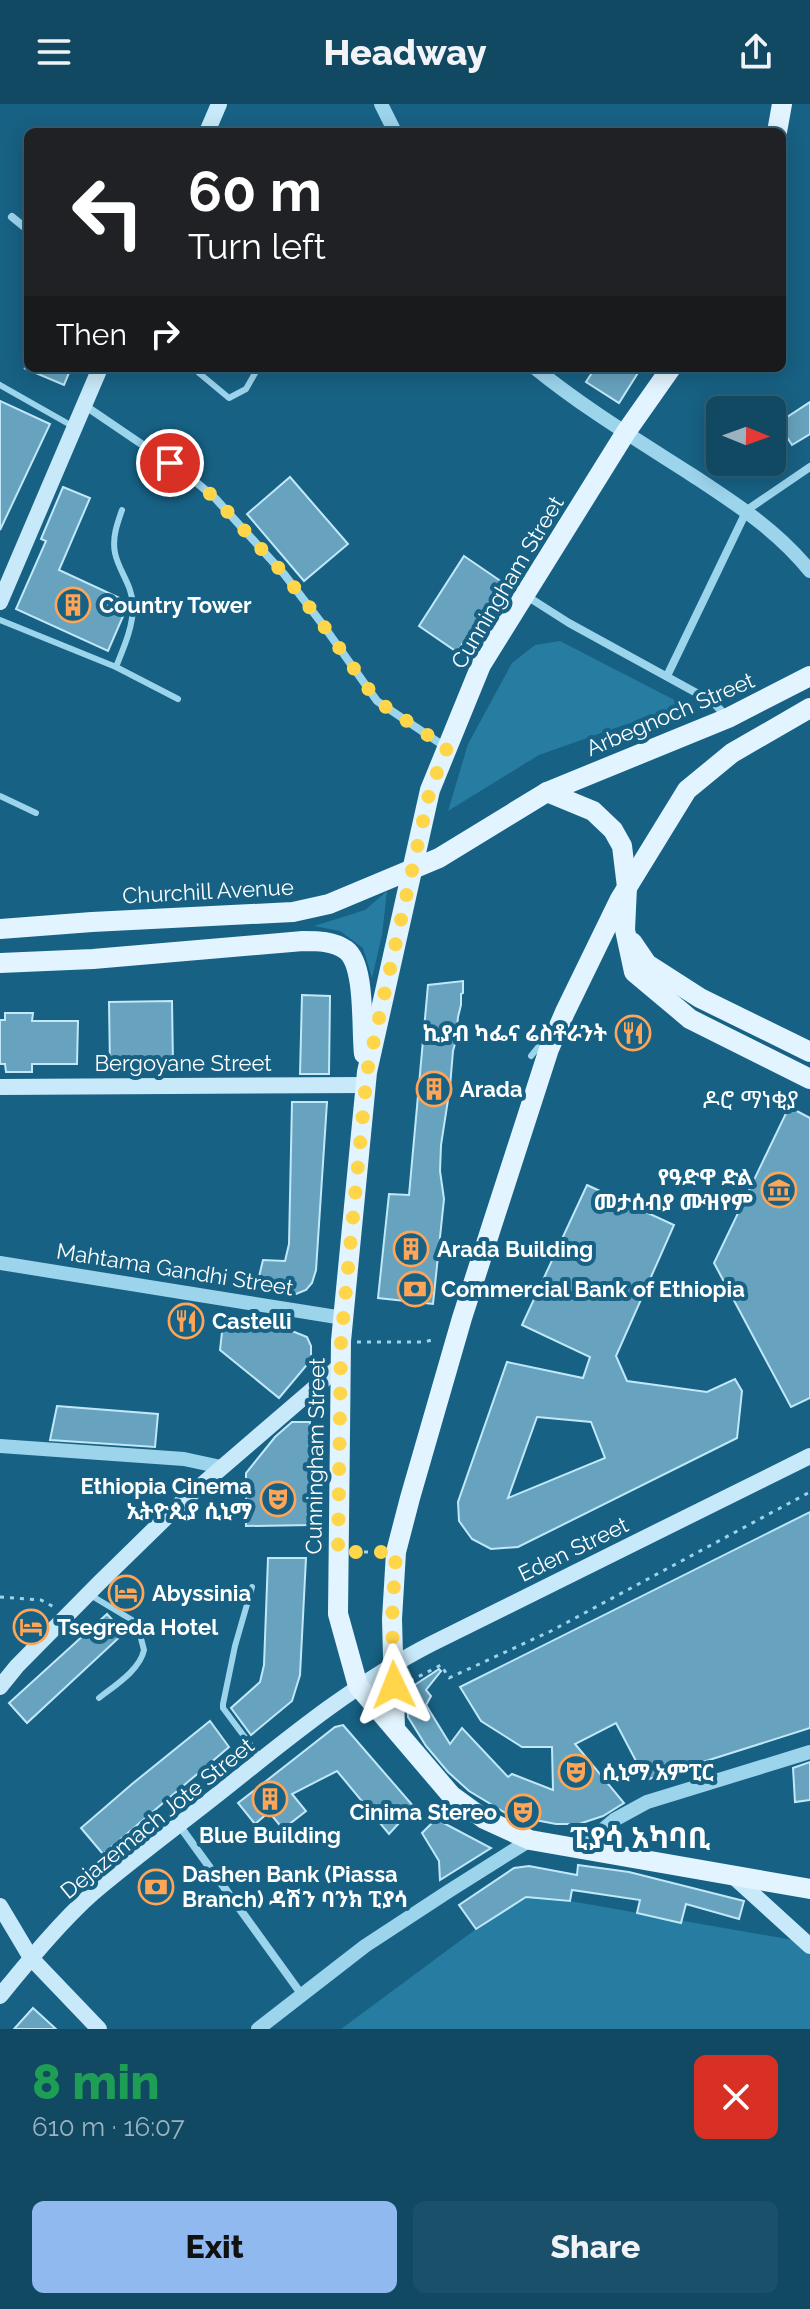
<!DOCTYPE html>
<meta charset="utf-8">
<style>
:root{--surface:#114963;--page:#1a5069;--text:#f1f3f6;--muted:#9cb2be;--line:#306178;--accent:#90b9f0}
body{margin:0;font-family:Raleway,"Noto Sans Ethiopic",sans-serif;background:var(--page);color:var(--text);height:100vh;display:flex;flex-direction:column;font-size:30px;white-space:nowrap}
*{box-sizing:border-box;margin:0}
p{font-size:26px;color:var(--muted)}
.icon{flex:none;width:44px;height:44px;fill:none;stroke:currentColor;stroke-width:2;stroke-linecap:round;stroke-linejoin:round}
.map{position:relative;height:1925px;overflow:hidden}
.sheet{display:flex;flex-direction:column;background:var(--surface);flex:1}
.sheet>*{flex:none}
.top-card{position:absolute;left:24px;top:24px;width:762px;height:244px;border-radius:12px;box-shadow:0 4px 20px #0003,0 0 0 2px var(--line);background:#202124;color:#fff;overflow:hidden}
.needle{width:52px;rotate:91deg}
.tools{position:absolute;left:706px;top:292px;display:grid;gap:16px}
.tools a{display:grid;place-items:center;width:80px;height:80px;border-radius:12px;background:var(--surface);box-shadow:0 4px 20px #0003,0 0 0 2px var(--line);font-size:40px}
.pin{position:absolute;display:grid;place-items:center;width:68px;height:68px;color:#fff;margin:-34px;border:4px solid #fff;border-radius:50%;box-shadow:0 2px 8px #0007}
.me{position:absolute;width:88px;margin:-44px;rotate:358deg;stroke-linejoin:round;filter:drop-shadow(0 0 6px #0008)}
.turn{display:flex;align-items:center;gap:28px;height:168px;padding:0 32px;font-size:36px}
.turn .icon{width:104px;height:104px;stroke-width:2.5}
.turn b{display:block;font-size:56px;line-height:68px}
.then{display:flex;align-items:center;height:76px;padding:0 32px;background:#0003;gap:16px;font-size:30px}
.round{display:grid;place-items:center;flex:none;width:84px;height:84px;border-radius:12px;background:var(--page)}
.summary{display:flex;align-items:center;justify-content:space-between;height:136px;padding:0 32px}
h1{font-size:48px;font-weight:800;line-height:60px;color:#1e9e55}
.action{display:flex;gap:16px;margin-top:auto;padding:16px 32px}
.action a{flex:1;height:92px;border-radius:12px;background:var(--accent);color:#111;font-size:32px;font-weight:800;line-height:92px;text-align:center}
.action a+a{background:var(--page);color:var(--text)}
header{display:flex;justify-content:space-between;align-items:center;height:104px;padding:0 32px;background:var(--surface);font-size:36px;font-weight:800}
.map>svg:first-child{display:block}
.green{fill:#267ca1}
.building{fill:#67a3be;stroke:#c1e8f9;stroke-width:2;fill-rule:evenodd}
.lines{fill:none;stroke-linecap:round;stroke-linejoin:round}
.path{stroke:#9cd4ec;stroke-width:3;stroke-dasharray:4 6;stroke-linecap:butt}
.service{stroke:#9cd4ec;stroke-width:6}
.minor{stroke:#9cd4ec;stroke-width:8}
.tertiary{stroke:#9cd4ec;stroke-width:14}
.secondary{stroke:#c8e9f9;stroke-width:16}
.primary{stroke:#e1f4ff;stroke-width:20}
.route{stroke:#ffd54a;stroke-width:14;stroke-dasharray:0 25.2}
.labels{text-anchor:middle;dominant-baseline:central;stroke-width:8;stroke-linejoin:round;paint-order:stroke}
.street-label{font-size:22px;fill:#fff;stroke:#176184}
.poi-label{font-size:22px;font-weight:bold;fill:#fff;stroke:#176184;text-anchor:start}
.neighbourhood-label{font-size:24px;fill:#fff;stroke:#176184}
.district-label{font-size:30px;font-weight:bold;fill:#fff;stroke:#176184}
</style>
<header><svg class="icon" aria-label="menu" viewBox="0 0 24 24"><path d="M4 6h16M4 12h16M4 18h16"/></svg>Headway<svg class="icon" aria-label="share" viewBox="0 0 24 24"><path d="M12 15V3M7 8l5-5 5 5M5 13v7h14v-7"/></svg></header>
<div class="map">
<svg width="810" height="1925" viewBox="0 0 810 1925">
<rect width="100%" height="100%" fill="#176184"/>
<g class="green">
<polygon points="560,537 688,603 624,621 539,651 448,707 468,640 512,559 535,541"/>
<polygon points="387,787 382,831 372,874 363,844 340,827 314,822 365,806"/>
<polygon points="526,1793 570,1797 810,1839 810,1925 341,1925 476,1825"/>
</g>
<g class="building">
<polygon points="24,264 71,264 64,281"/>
<polygon points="595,264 641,264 619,299 586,278"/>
<polygon points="0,297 50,320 0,426"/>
<polygon points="810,298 810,330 792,341 778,319"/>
<polygon points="290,373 348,440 304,477 247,410"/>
<polygon points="63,383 90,394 59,466 126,497 127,503 108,547 16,505 46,437 41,435"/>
<polygon points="464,452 502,478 457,548 419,522"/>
<polygon points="463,877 463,889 461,890 461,901 458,913 456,936 453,947 450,983 441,1041 440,1067 444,1095 433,1200 378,1194 389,1090 409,1091 428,881"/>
<polygon points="302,891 330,892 329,970 300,970"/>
<polygon points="172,897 173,962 110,963 109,898"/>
<polygon points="5,909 33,909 32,917 78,917 77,960 32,960 32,968 6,968 5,960 0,960 0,916 5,916"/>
<polygon points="292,998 327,998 316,1166 312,1179 306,1186 296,1190 256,1185 263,1156 285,1157 289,1140"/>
<polygon points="789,1003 810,1014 810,1294 791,1303 714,1159"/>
<path d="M587,1081L674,1121L616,1252L627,1277L707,1288L735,1275L742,1287L737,1334L518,1443L491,1445L472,1435L459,1417L458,1398L507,1258L583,1274L590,1253L522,1221ZM537,1313L591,1318L605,1354L508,1394Z"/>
<polygon points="223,1219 292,1227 307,1233 311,1242 311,1256 279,1294 220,1246"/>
<polygon points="57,1302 158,1310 155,1343 50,1336"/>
<polygon points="292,1318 310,1318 311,1421 246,1422 246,1369 275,1333"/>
<polygon points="810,1408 810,1624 646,1676 616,1619 575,1640 624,1699 603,1712 579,1720 556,1720 509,1711 469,1687 448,1668 426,1642 408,1613 407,1586 439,1565 441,1567 426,1586 431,1592 426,1601 450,1640 462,1624 508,1673 512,1670 553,1686 552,1643 522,1643 481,1617 460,1583"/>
<polygon points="268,1454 306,1454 300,1571 292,1597 251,1631 231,1604 260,1578 264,1561"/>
<polygon points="107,1510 124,1529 27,1619 9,1599"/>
<polygon points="210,1617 229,1643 103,1750 81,1724 132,1680"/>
<polygon points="343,1621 414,1703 389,1730 337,1667 292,1690 306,1707 283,1725 269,1708 255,1720 238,1699 335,1623"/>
<polygon points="810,1658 810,1696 795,1698 793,1664"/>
<polygon points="436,1715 491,1744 440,1776 439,1757 422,1729"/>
<polygon points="578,1761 629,1768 744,1797 739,1815 686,1800 681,1819 637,1809 640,1796 572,1786 570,1797 526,1793 476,1825 459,1801 514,1764 529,1762 577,1771"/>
<polygon points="33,1904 56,1925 14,1925"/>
</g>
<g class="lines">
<g class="path">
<polyline points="357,1238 424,1238 436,1235"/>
<polyline points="354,1448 378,1448"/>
<polyline points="0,1493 41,1496 54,1503"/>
<polyline points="410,1577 441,1561 449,1574 551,1527 810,1388"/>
</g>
<g class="service">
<polyline points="193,264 229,294 246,285 258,264"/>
<polyline points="0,281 74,323"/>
<polyline points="0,516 116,563 178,595"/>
<path d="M116,563C124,543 133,523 133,502C132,480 119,468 115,449C112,434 117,420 122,406"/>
<polyline points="0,692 36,709"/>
<polyline points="531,952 544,936"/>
<polyline points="252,1483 235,1542 223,1600 223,1604 261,1655"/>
<path d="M92,1492L137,1519L144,1546C140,1566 114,1582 99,1594"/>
</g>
<g class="minor">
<polyline points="12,113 28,126"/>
<polyline points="84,301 190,373 215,394 284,470 323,521 377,597 447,644"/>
<polyline points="525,491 569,519 713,598 727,613"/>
<polyline points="667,572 747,406 810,363"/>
<polyline points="179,1721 302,1891"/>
</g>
<g class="tertiary">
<polyline points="381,0 395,28"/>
<path d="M535,264C584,304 639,337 692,371C736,400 777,426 810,467"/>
<polyline points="0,1159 343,1214"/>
<polyline points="0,1342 184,1355 221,1363"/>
<polyline points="581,1744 614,1716 647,1698 810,1648"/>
<polyline points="258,1925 365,1842 449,1787 530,1736"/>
</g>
<g class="secondary">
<polyline points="207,28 219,0"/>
<polyline points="0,498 100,264"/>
<polyline points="0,983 366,981"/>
<polyline points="0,1583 17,1562 99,1479 183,1397 341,1261"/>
<polyline points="733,1772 810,1842"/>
<polyline points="0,1802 31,1854 99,1925"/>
<path d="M0,1892C27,1859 61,1817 94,1788C137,1752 183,1718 227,1683C292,1631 357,1578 431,1540L810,1352"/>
</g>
<g class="primary">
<polyline points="777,28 782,0"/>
<polyline points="671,264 626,328 481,561 430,686 367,968 341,1237 338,1510 358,1582 451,1691 484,1715 530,1736 810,1785"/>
<polyline points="547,688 593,707 613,726 622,742 627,783 625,826 634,868 690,915 810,975"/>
<polyline points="0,825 92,818 293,808 329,800 439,754 547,688 728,614 810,572"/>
<polyline points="632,838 647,860 700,894 810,948"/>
<path d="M0,859L93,855L303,837C318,837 333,837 346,846C366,861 361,925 364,950"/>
<polyline points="395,1625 392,1515 396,1448 410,1394 462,1214 549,945 565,908 620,795 687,686 732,649 810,604"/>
</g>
</g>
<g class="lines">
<polyline class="route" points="170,359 190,373 215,394 284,470 323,521 377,597 447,644 430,686 367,968 341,1237 338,1448 396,1448 392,1515 394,1581"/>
</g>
<defs>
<g id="building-ring" transform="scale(1.8)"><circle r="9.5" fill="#176184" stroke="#ffa557" stroke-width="1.5"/><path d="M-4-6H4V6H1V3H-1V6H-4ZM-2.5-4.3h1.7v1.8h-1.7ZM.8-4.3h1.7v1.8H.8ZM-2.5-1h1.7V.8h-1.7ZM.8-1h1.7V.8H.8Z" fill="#ffa557"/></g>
<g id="restaurant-ring" transform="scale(1.8)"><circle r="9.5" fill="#176184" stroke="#ffa557" stroke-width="1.5"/><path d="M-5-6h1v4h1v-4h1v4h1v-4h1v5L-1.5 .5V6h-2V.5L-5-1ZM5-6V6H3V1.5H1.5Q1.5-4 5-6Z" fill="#ffa557"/></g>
<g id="museum-ring" transform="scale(1.8)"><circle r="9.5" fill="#176184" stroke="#ffa557" stroke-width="1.5"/><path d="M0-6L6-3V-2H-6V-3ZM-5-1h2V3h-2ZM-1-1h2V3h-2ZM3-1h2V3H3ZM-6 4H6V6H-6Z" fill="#ffa557"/></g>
<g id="bank-ring" transform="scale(1.8)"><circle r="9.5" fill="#176184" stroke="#ffa557" stroke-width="1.5"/><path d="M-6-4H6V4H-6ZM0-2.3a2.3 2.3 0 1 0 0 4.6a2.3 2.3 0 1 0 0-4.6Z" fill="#ffa557"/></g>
<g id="theatre-ring" transform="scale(1.8)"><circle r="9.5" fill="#176184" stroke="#ffa557" stroke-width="1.5"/><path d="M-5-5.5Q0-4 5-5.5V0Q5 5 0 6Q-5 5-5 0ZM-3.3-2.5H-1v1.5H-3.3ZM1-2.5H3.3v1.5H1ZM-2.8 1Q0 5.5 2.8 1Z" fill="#ffa557"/></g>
<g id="hotel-ring" transform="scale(1.8)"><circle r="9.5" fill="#176184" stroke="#ffa557" stroke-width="1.5"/><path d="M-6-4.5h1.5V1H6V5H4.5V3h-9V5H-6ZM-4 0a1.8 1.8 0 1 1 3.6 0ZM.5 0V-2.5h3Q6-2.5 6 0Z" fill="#ffa557"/></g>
</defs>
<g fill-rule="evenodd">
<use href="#building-ring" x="73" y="501"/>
<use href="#restaurant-ring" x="633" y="929"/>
<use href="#building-ring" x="434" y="985"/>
<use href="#museum-ring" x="779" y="1086"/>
<use href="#building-ring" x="411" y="1145"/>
<use href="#bank-ring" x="415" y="1185"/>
<use href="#restaurant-ring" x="186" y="1217"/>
<use href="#theatre-ring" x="278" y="1395"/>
<use href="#hotel-ring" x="126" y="1489"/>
<use href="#hotel-ring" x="31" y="1523"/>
<use href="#theatre-ring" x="576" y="1668"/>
<use href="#building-ring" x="270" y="1695"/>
<use href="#theatre-ring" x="523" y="1708"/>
<use href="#bank-ring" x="156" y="1783"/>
</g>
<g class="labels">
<g class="street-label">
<text transform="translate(507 478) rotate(-59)">Cunningham Street</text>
<text transform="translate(670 610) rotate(-23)">Arbegnoch Street</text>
<text transform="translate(208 787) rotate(-3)">Churchill Avenue</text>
<text x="183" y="959">Bergoyane Street</text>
<text transform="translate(175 1165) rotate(9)">Mahtama Gandhi Street</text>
<text transform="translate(315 1352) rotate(-89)">Cunningham Street</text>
<text transform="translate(573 1445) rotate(-26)">Eden Street</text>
<text transform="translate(157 1714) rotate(-39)">Dejazemach Jote Street</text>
</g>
<g class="poi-label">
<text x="99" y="501">Country Tower</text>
<text x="607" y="929" text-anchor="end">ኪያብ ካፌና ሬስቶራንት</text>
<text x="460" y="985">Arada</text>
<text x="753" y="1073" text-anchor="end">የዓድዋ ድል<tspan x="753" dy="25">መታሰብያ ሙዝየም</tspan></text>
<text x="437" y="1145">Arada Building</text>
<text x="441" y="1185">Commercial Bank of Ethiopia</text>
<text x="212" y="1217">Castelli</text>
<text x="252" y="1382" text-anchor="end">Ethiopia Cinema<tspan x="252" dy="25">ኢትዮጲያ ሲኒማ</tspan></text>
<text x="152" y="1489">Abyssinia</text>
<text x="57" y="1523">Tsegreda Hotel</text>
<text x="602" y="1668">ሲኒማ አምፒር</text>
<text x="497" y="1708" text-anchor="end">Cinima Stereo</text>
<text x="270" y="1731" text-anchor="middle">Blue Building</text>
<text x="182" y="1770">Dashen Bank (Piassa<tspan x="182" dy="25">Branch) ዳሽን ባንክ ፒያሳ</tspan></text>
</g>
<g class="neighbourhood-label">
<text x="751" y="995">ዶሮ ማነቂያ</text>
</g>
<g class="district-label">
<text x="640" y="1733">ፒያሳ አካባቢ</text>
</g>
</g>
</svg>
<div class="tools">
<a><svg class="needle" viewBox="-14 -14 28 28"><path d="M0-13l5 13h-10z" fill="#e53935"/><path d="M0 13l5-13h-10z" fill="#9cb2be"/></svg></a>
</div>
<div class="pin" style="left:170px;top:359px;background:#d93025"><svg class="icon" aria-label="arrive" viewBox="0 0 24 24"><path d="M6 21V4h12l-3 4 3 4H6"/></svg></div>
<svg class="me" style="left:394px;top:1581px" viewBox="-20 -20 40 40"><path d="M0-17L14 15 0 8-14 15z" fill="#ffd54a" stroke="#fff" stroke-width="4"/></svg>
<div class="top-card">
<div class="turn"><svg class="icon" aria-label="left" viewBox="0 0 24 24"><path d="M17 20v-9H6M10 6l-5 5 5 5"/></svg><div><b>60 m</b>Turn left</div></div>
<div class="then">Then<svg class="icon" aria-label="right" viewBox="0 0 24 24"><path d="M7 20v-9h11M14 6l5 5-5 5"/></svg></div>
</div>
</div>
<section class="sheet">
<div class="summary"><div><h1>8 min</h1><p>610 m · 16:07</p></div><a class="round" style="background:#d93025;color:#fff"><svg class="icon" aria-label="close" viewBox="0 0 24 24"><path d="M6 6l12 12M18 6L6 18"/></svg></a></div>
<div class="action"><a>Exit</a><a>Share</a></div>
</section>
